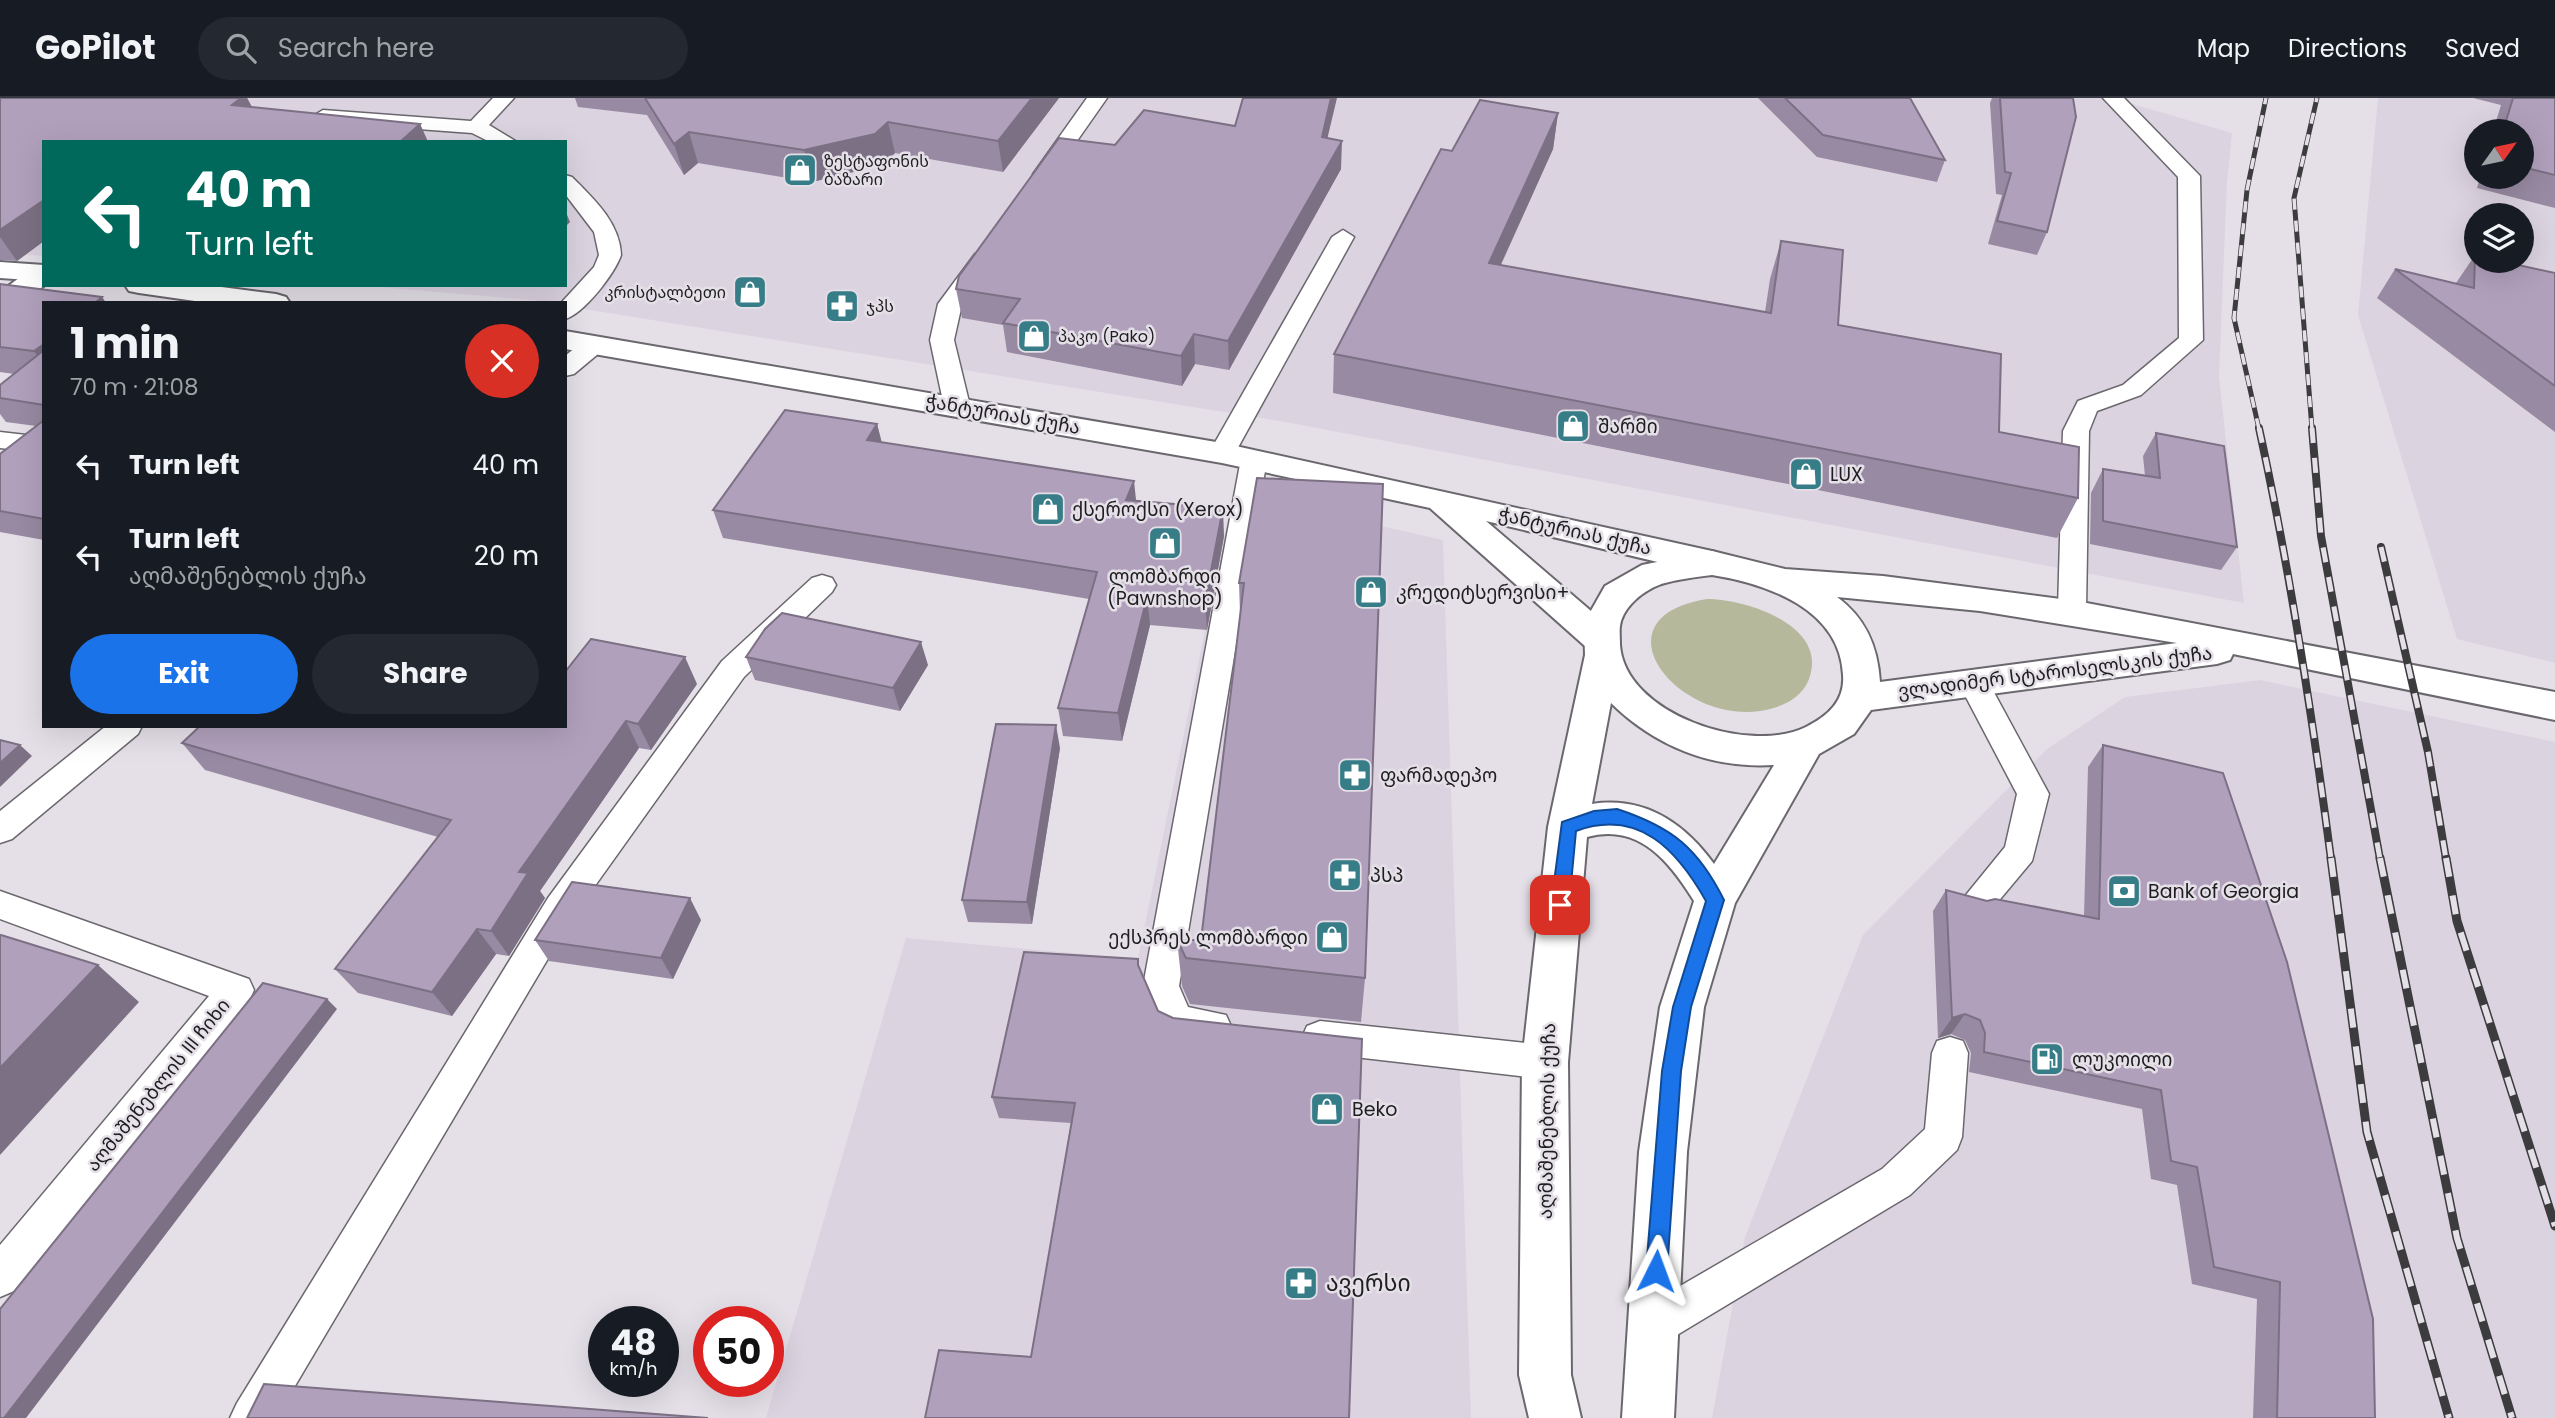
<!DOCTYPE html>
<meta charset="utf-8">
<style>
:root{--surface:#171b24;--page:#242831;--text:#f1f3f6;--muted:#9ea1a6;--line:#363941;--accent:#1a73e8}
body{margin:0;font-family:Poppins,"Noto Sans Georgian",sans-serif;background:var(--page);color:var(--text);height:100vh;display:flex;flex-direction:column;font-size:26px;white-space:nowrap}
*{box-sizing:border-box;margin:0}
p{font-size:23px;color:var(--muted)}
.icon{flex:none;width:38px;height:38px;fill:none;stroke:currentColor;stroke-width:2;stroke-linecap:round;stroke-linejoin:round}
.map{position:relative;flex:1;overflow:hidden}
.sheet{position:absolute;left:42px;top:203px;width:525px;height:427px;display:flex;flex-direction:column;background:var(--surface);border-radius:0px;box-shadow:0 7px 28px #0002}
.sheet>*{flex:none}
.banner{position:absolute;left:42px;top:42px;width:525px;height:147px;border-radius:0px;box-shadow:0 7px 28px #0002;background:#00695c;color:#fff;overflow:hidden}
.needle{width:46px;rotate:57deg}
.buttons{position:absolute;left:2464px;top:21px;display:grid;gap:14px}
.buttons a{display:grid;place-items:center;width:70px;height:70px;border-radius:50%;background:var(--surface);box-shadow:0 7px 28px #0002;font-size:35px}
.speed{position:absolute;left:588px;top:1208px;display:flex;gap:14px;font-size:35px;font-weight:700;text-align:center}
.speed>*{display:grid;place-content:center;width:91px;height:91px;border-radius:50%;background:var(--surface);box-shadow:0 7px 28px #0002;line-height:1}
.speed small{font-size:18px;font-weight:400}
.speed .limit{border:10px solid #d22;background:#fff;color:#111}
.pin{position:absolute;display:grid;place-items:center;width:60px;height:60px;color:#fff;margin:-30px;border-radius:14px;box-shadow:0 4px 10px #0006}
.me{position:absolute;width:77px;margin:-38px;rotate:3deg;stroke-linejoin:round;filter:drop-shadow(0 0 5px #0008)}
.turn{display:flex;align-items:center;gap:24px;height:147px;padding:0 28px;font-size:32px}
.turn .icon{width:91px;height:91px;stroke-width:2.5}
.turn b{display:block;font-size:49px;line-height:60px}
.round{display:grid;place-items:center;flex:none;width:74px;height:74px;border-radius:37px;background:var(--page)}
.head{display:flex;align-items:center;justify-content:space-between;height:119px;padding:0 28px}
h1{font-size:42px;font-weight:700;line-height:52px}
.button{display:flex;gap:14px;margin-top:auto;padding:14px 28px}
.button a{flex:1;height:80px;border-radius:42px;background:var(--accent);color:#fff;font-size:28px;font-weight:700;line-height:80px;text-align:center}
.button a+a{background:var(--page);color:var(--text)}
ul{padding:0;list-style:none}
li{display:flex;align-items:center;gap:21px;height:91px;padding:0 28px}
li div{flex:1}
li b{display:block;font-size:26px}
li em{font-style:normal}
header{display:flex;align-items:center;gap:42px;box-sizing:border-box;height:98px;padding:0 35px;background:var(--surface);border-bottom:2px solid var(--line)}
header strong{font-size:33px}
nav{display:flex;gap:38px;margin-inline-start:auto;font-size:24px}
.search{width:490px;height:63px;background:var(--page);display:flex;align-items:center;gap:18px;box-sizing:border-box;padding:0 24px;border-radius:38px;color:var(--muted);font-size:26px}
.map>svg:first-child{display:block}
.built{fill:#dcd3e1;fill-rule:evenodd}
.green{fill:#b5b89b}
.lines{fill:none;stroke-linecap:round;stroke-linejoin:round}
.service-casing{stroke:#6b676e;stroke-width:3}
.minor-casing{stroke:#6b676e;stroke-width:4}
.tertiary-casing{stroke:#6b676e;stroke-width:4}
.secondary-casing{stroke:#6b676e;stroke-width:4}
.service{fill:#fff;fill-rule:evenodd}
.minor{fill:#fff;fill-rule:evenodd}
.tertiary{fill:#fff;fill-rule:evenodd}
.secondary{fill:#fff;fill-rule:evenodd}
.rail-far2-casing{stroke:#3c3b3e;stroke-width:5}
.rail-far1-casing{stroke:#3c3b3e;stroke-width:8}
.rail-casing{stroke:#3c3b3e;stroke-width:9}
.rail-far2{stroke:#e5e0e8;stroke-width:3.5;stroke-dasharray:11;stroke-linecap:butt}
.rail-far1{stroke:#e5e0e8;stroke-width:5;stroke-dasharray:15;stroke-linecap:butt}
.rail{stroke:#e5e0e8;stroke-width:6;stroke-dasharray:19;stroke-linecap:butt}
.wall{fill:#988aa2}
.shaded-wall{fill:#7c7084}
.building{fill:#b1a0bc;stroke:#7c7084;stroke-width:2}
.route{fill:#1a73e8;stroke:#114b97;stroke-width:2}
.labels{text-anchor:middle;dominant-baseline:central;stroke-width:5;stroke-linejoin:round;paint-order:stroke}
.far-poi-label{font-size:16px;fill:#1e1d1f;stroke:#e5e0e8;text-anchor:start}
.street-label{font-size:19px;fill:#1e1d1f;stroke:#e5e0e8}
.poi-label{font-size:19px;fill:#1e1d1f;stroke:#e5e0e8;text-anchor:start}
.near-poi-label{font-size:23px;fill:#1e1d1f;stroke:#e5e0e8;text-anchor:start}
</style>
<header>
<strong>GoPilot</strong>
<div class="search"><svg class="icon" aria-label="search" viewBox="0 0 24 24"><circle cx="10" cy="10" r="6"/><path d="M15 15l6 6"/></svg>Search here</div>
<nav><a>Map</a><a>Directions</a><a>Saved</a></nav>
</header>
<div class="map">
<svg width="2555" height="1320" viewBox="0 0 2555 1320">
<rect width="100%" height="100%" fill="#e5e0e8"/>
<g class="built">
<polygon points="0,0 2112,0 2232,35 2227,85 2219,279 2244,505 1280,323 565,208 565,205 356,187 565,187 565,44 44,44 44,158 0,155"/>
<path d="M2378,0H2555V565L2457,541L2358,217ZM2476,33H2522V79H2476ZM2476,117H2522V163H2476Z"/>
<polygon points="1233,395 1443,442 1471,1320 766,1320 906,840 1138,861"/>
<polygon points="2260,582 2555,644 2555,1320 1712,1320 1745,1139 1863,837 2047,651 2125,599"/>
</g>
<path class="green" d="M1707,501C1745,501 1829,527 1809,581C1803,597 1789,605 1774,610C1684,637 1587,520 1707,501Z"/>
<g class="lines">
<g class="service-casing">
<g id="service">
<polygon points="493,0 514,0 489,27 517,44 490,44 472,35 323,24 313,18 323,12 471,23"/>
<polygon points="1087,0 1107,0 1051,80 1037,80 1033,76"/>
<polygon points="2103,0 2124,0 2200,78 2203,242 2141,297 2097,313 2089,333 2086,512 2082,519 2072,522 2062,519 2058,512 2063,333 2078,303 2123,287 2179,240 2178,79"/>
<path d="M565,77L572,79C594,101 620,125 621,157C615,175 584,216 565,221V205H561L594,169L599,157L594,134L565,96Z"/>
<polygon points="1343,132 1354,139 1235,355 1231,361 1213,361 1209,355 1332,139"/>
<polygon points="983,154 994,161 962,206 954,242 970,308 966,313 948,313 944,308 930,242 938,206 975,156"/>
<polygon points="595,239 604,241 607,246 604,251 574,276 565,278 565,258 586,241"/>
<polygon points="0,334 44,339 44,355 0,350"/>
<polygon points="1254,353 1263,355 1267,361 1179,888 1188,909 1226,917 1231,928 1226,939 1213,944 1163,934 1143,888 1241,361 1245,355"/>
<polygon points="822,477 832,480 836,487 832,494 744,579 572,820 276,1320 230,1320 237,1305 548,800 722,563 812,480"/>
<polygon points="1973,573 1984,576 2049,696 2032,763 1986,818 1974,822 1962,818 1957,808 2005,749 2017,696 1958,584 1962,576"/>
<polygon points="106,628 142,628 138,636 12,741 0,745 0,713"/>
<polygon points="0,793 249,881 254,892 249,903 14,1193 0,1199 0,1147 209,898 0,821"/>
<polygon points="1320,923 1545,947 1558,952 1563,964 1558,976 1545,981 1320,955 1307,950 1302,939 1307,928"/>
<polygon points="1950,939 1963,943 1968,955 1962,1039 1957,1052 1910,1097 1667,1243 1652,1249 1637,1243 1631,1228 1637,1213 1882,1071 1925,1031 1932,955 1937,943"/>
</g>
</g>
<g class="minor-casing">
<polygon id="minor" points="44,167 45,187 10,214 0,217 0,194 34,169"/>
</g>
<g class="tertiary-casing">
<g id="tertiary">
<polygon points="0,164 44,167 44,183 0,180"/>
<polygon points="125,187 206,187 276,196 286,199 290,205 209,205 139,195 129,193"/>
<polygon points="565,233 1222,345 1712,453 1724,457 1729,465 1724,473 1712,477 1486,423 1612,531 1617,540 1612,549 1599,553 1586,549 1430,410 1222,365 565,251"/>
</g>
</g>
<g class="secondary-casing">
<path id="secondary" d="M1712,453L1785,471L1883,478L2076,503L2555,594V622L2233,556L2230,562L2217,566L1871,612L1854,636L1819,656L1735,805L1704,909L1687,1054L1674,1320H1622L1639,1054L1660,909L1694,803C1669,763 1639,725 1587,739L1568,964L1571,1277L1581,1320H1529L1519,1277L1522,964L1548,729L1585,557L1584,525L1605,488L1642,467ZM1712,477C1768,486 1840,511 1843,577C1845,603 1828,618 1806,629C1750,657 1625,617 1620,547C1620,535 1618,527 1624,516C1632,502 1649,489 1665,485C1680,481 1697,479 1712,477ZM1837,499L1980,513L2177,545L1880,584C1878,549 1866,520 1837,499ZM1611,605C1655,648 1711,671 1774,667L1714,766C1684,725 1645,698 1592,706Z"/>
</g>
<use href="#service" class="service"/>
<use href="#minor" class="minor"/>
<use href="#tertiary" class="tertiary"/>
<use href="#secondary" class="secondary"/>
<g class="rail-far2-casing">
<g id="rail-far2">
<polyline points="2259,331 2234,220 2247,92 2266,0"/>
<polyline points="2312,331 2294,100 2317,0"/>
</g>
</g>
<g class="rail-far1-casing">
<g id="rail-far1">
<path d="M2259,330C2290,472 2312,616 2331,761"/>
<polyline points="2312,330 2321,438 2380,761"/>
<polyline points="2381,449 2428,654 2446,761"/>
</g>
</g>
<g class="rail-casing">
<g id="rail">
<polyline points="2331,760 2367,1034 2449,1320"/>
<polyline points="2380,760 2457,1140 2512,1320"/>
<polyline points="2446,760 2457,823 2555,1128"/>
</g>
</g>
<use href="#rail-far2" class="rail-far2"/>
<use href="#rail-far1" class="rail-far1"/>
<use href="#rail" class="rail"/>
</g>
<g class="wall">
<polygon points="0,0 247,0 252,9 420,26 428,44 44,44 44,143 17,163 0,162"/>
<polygon points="575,0 1059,0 1003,74 895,55 882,67 812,84 698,65 684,77 647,17 578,9"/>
<polygon points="1758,0 1910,0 1945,62 1937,84 1817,59"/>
<polygon points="1992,0 2073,0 2047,134 2037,157 1988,146 2002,97 1996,96 1990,5"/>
<polygon points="2473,0 2555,0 2555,110 2477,90 2480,79 2522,79 2522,33 2493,33 2501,7"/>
<polygon points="1558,15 1553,51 1501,167 1765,214 1770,181 1781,143 1838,227 1999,334 2078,400 2057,440 1333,295 1334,256 1452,53"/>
<polygon points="1235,28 1328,40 1341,71 1229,272 1195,266 1182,288 1007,254 1003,227 962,220 956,191 1115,47"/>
<polygon points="2475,157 2555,175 2555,334 2377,200 2395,171 2456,185"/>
<polygon points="0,186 102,199 106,205 44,205 44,442 0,434 0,356 36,328 6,324 0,316 0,287 14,276 0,274"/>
<polygon points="877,326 882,345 1136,403 1224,438 1207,532 1150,527 1122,643 1063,638 1058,610 1089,501 723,440 713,412"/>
<polygon points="2156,335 2237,449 2221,472 2090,446 2091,395 2103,371 2145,378 2143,358"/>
<polygon points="1257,380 1365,880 1361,924 1190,906 1182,888 1177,842 1201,842 1240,515 1239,485"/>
<polygon points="746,559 928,567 900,613 755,582"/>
<polygon points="697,586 651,652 639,650 540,793 545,800 509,858 496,856 452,918 358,895 335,871 438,739 205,672 182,645 565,628"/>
<polygon points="2103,647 2375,1320 2253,1320 2257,1201 2192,1186 2177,1087 2151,1081 2142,1011 1969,974 1971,955 1965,942 1951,936 1938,940 1933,813 1946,792 1987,803 2084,818 2088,669"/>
<polygon points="1060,650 1032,826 968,824 962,802"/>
<polygon points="701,822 673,881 549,863 535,842"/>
<polygon points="1138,861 1031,1259 1071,1025 999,1020 992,999"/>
</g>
<g class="shaded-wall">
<polygon points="241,0 247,0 260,24 232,7"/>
<polygon points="1032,0 1059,0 1003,74 998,43"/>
<polygon points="1331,0 1337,0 1321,67 1322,39"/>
<polygon points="1558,15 1553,51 1484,203 1489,165"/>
<polygon points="888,24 895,55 882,67 812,84 804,52"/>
<polygon points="420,26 428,44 400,44"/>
<polygon points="689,34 698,65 684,77 674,46"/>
<polygon points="1342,43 1341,71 1229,272 1228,243"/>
<polygon points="43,102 44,104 44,143 17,163 0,139 0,132"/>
<polygon points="565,112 570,124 565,129"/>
<polygon points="102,199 106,205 95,205"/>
<polygon points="1194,236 1195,266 1182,288 1181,258"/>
<polygon points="44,246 44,266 34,253"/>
<polygon points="877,326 884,354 867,342"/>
<polygon points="1134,383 1137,411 1126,402"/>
<polygon points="1223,410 1224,438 1207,532 1205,504"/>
<polygon points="1147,499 1150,527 1122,643 1118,615"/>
<polygon points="921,544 928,567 900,613 893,590"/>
<polygon points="685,559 697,586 651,652 638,626"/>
<polygon points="626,623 639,650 540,793 545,800 509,858 491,833 519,774"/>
<polygon points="1056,627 1060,650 1032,826 1027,804"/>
<polygon points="20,647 32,658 0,689 0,665"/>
<polygon points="690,800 701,822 673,881 661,860"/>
<polygon points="477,831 496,856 452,918 432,894"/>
<polygon points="98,867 139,904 0,1057 0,970"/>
<polygon points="327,901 337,911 26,1320 4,1320"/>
<polygon points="1965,916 1951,936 1938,940 1952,920"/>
</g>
<g class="building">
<polygon points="0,0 241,0 232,7 420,26 400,44 44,44 44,102 0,132"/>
<polygon points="645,0 1032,0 998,43 888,24 875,36 804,52 689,34 674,46"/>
<polygon points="1243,0 1331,0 1322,39 1342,43 1228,243 1194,236 1181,258 1003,225 1020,201 956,191 959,178 1059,40 1115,47 1144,12 1235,28"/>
<polygon points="1785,0 1910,0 1945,62 1823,37"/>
<polygon points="2000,0 2073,0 2076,19 2047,134 1997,123 2011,75 2005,74"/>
<polygon points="2513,0 2555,0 2555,77 2522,69 2522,33 2503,33"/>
<polygon points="1480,2 1558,15 1489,165 1771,215 1781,143 1843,152 1838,227 2001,256 1999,334 2079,349 2078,400 1334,256 1441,51 1452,53"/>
<polygon points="2475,157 2476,157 2476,163 2500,163 2555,175 2555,288 2395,171 2474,190"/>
<polygon points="0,186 102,199 95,205 44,205 44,246 34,253 0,249"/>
<polygon points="44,252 44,307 0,300 0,287"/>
<polygon points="785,312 877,326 867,342 1134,383 1126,402 1223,410 1205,504 1147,499 1118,615 1058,610 1097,474 713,412"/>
<polygon points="44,322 44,421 0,413 0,356"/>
<polygon points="2156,335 2224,348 2237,449 2103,423 2103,371 2160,380"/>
<polygon points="1257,380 1383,386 1365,880 1186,860 1177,842 1201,842 1244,485 1239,485"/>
<polygon points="782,515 921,544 893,590 746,559 765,531"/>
<polygon points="591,541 685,559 638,626 626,623 519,774 528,775 491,833 477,831 432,894 335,871 451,722 182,645 200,628 565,628 565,574"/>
<polygon points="996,626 1056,627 1027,804 962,802"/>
<polygon points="0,642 20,647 0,665"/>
<polygon points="2103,647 2223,675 2287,864 2373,1221 2375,1320 2277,1320 2280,1184 2214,1169 2197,1069 2171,1063 2161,992 1984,954 1985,935 1980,922 1965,916 1952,920 1946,792 1987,803 1995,801 2099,821"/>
<polygon points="572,784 690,800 661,860 535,842"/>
<polygon points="1,837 98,867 0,970 0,838"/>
<polygon points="1024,854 1138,861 1138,867 1158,913 1173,920 1362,941 1349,1320 925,1320 939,1252 1031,1259 1075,1005 992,999"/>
<polygon points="263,885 327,901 4,1320 0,1320 0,1211"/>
<polygon points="264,1286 708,1320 247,1320"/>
</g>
<path class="route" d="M1617,711C1672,729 1698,750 1724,802L1691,909L1681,973L1667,1173L1664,1180L1656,1183L1649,1180L1646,1173L1662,973L1673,909L1706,803C1677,752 1639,710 1576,733L1569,807L1566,812H1554L1551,807L1562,724L1594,713Z"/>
<defs>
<g id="shop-square" transform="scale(1.75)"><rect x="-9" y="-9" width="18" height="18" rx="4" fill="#367d88" stroke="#e5e0e8"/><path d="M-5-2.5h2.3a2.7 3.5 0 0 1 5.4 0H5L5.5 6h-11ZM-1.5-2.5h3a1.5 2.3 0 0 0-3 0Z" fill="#fff"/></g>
<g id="pharmacy-square" transform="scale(1.75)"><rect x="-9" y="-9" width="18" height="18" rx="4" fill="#367d88" stroke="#e5e0e8"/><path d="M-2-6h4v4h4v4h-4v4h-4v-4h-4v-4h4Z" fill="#fff"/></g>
<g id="bank-square" transform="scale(1.75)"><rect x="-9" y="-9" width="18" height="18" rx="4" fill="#367d88" stroke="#e5e0e8"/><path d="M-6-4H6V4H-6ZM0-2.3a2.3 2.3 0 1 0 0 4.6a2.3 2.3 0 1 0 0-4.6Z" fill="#fff"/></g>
<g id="fuel-square" transform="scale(1.75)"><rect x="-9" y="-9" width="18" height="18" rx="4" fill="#367d88" stroke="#e5e0e8"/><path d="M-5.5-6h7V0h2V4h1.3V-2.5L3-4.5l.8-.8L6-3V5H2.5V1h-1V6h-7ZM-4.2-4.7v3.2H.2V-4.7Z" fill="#fff"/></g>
</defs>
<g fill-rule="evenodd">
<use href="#shop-square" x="800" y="72"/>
<use href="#shop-square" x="750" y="194"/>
<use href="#pharmacy-square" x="842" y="208"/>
<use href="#shop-square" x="1034" y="238"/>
<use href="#shop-square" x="1573" y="328"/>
<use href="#shop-square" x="1806" y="376"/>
<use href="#shop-square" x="1048" y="411"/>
<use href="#shop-square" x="1165" y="445"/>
<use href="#shop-square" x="1371" y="494"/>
<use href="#pharmacy-square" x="1355" y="677"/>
<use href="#pharmacy-square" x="1345" y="777"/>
<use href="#bank-square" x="2124" y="793"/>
<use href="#shop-square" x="1332" y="839"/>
<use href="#fuel-square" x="2047" y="961"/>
<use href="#shop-square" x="1327" y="1011"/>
<use href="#pharmacy-square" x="1301" y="1185"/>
</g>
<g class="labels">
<g class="far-poi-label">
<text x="824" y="63">ზესტაფონის<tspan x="824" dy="18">ბაზარი</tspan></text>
<text x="726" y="194" text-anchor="end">კრისტალბეთი</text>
<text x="866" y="208">ჯპს</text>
<text x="1058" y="238">პაკო (Pako)</text>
</g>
<g class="street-label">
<text transform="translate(1003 316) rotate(10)">ჭანტურიას ქუჩა</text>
<text transform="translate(1575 433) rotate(13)">ჭანტურიას ქუჩა</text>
<text transform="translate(2055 574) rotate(-7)">ვლადიმერ სტაროსელსკის ქუჩა</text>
<text transform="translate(158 987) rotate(-51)">აღმაშენებლის III ჩიხი</text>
<text transform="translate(1547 1023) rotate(-89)">აღმაშენებლის ქუჩა</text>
</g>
<g class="poi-label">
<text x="1598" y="328">შარმი</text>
<text x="1830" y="376">LUX</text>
<text x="1072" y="411">ქსეროქსი (Xerox)</text>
<text x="1165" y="478" text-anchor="middle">ლომბარდი<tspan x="1165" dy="22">(Pawnshop)</tspan></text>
<text x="1396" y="494">კრედიტსერვისი+</text>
<text x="1380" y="677">ფარმადეპო</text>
<text x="1370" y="777">პსპ</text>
<text x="2148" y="793">Bank of Georgia</text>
<text x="1308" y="839" text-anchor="end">ექსპრეს ლომბარდი</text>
<text x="2072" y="961">ლუკოილი</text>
<text x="1352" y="1011">Beko</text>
</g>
<g class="near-poi-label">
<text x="1326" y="1185">ავერსი</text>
</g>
</g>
</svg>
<div class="buttons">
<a><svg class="needle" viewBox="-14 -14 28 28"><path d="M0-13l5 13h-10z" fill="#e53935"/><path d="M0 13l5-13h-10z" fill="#9ea1a6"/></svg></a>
<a><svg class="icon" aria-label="layers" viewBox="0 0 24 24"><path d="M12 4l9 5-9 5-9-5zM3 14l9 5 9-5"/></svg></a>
</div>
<div class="speed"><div>48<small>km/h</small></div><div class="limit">50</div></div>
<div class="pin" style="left:1560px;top:807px;background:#d93025"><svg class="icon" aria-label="arrive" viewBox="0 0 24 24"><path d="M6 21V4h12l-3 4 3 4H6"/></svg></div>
<svg class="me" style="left:1656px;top:1173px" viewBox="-20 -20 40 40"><path d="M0-17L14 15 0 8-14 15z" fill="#1a73e8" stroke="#fff" stroke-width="4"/></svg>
<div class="banner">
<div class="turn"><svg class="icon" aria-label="left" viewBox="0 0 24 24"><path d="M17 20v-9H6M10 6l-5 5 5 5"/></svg><div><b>40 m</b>Turn left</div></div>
</div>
<section class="sheet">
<div class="head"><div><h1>1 min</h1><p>70 m · 21:08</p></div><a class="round" style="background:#d93025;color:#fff"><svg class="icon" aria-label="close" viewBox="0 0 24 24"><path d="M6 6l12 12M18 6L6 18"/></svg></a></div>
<ul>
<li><svg class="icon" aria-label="left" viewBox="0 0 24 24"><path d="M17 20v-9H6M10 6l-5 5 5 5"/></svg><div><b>Turn left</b></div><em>40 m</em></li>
<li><svg class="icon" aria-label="left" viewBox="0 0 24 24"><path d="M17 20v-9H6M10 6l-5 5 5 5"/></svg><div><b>Turn left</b><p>აღმაშენებლის ქუჩა</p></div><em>20 m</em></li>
</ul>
<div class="button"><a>Exit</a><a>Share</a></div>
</section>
</div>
